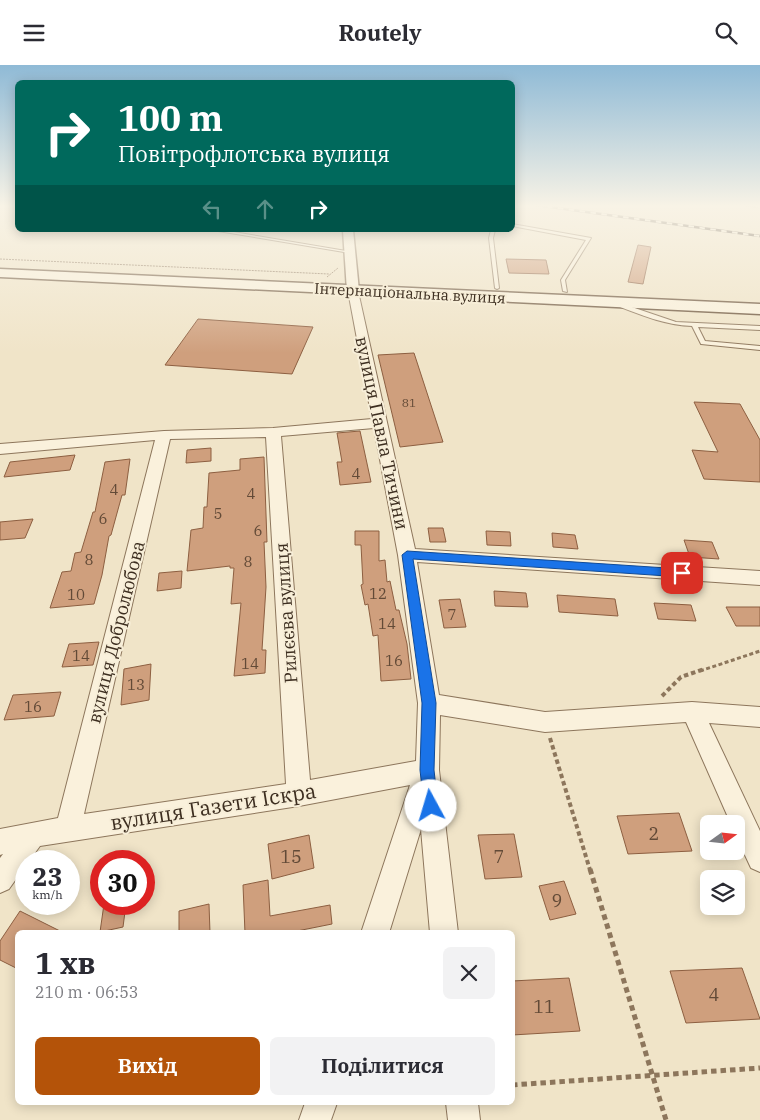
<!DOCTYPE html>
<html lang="uk">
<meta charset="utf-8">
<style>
:root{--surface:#fff;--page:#f2f2f3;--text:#2b2b33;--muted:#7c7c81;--accent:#b45309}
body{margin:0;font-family:"IBM Plex Serif",serif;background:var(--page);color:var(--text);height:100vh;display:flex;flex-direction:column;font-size:19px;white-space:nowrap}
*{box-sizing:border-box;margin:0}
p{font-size:16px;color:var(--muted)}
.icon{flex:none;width:28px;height:28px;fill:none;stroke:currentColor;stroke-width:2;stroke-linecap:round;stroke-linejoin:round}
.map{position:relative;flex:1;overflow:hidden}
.side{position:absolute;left:15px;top:865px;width:500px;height:175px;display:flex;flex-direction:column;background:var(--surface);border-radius:8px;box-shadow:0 2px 12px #0003}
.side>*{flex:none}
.guide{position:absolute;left:15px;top:15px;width:500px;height:152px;border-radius:8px;box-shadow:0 2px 12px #0003;background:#00695c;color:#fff;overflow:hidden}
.needle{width:32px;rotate:75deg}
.tools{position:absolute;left:700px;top:750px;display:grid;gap:10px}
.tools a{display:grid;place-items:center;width:45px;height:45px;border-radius:8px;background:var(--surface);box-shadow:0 2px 12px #0003;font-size:25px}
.speed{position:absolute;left:15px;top:785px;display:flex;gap:10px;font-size:25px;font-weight:700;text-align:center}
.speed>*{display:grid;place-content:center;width:65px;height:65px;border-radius:50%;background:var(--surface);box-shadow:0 2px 12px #0003;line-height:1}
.speed small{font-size:12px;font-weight:400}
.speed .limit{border:8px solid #d22;background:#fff;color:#111}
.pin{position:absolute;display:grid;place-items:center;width:42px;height:42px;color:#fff;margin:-21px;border-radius:10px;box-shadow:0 2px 8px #0006}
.me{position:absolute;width:55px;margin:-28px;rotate:354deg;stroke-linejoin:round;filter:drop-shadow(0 0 4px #0008)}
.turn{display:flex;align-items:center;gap:18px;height:105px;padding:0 20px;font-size:22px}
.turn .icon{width:65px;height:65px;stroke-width:2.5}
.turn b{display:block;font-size:35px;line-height:42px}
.lanes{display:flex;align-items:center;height:48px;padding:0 20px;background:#0003;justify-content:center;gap:25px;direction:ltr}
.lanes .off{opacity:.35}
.round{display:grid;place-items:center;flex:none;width:52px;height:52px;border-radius:8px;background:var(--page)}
.headline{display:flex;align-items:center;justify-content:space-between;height:85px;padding:0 20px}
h1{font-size:30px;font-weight:700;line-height:38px}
.primary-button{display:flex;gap:10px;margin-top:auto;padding:10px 20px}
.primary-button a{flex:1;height:58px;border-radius:8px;background:var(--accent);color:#fff;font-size:20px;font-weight:700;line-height:58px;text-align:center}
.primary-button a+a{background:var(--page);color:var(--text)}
header{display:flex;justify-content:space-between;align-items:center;height:65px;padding:0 20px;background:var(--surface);font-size:22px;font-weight:700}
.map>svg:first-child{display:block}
.building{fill:#cf9f7d;stroke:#8d5f41}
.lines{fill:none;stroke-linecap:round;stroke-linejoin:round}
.service-casing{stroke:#8d765c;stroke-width:2}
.minor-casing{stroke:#8d765c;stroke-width:2}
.tertiary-casing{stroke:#8d765c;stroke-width:3}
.secondary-casing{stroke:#6f573f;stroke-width:3}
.path-far3{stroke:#8d765c;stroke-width:1;stroke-dasharray:2 1;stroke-linecap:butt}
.path-far2{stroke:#8d765c;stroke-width:3;stroke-dasharray:4 2.5;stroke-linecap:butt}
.path-far1{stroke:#8d765c;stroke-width:4;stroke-dasharray:4.5 3;stroke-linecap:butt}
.path{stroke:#8d765c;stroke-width:5;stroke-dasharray:5.5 4;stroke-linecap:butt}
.service{fill:#faf1dc;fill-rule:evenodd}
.minor{fill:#faf1dc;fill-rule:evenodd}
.tertiary{fill:#faf1dc;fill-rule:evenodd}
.secondary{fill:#faf1dc;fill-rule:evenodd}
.rail-casing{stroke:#3d2e20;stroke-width:2.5}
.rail{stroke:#f7eed8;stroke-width:2;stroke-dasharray:5.5;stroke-linecap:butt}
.route{fill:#1a73e8;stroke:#114b97}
.labels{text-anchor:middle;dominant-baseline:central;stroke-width:4;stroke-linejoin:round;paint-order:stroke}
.far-number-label{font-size:12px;fill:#624a37}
.far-street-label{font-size:15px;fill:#3d2e20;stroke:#f7eed8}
.number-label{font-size:15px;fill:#624a37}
.street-label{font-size:18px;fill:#3d2e20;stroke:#f7eed8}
.near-number-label{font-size:18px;fill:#624a37}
.near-street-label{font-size:21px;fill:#3d2e20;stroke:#f7eed8}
</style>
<header><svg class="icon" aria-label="menu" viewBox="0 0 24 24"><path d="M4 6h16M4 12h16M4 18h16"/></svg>Routely<svg class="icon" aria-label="search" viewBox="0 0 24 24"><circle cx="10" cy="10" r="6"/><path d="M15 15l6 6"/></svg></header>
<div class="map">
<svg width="760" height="1055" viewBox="0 0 760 1055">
<rect width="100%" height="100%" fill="#f0e4c8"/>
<g class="building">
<polygon points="638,180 651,182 643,219 628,217"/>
<polygon points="506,194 546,195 549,209 509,208"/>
<polygon points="198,254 241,257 313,262 292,309 165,300"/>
<polygon points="414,288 443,377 400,382 378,290"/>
<polygon points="694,337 740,339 760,375 760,417 704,414 692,385 718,387"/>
<polygon points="360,366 371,417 340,420 337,397 342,397 337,368"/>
<polygon points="211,383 211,396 186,398 187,385"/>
<polygon points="75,390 70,405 4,412 10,397"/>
<polygon points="264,392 267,477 264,477 266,522 262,585 266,585 265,608 234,611 241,538 231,539 234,503 230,503 230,501 187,506 191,465 203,463 204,442 207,442 209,408 240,405 240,394"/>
<polygon points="130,394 125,430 122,430 111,470 109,471 102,510 94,539 50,543 62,507 71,506 75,488 81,487 93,447 95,447 105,397"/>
<polygon points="33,454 25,473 0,475 0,457"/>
<polygon points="428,463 443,463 446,477 430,477"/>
<polygon points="355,466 379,466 379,496 385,495 387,517 390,516 396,545 399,545 407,579 411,614 381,616 378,570 373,571 368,539 365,540 361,520 363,519 361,480 355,480"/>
<polygon points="486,466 510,467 511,481 487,480"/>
<polygon points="552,468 575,470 578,484 553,482"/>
<polygon points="684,475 712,477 719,494 690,492"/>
<polygon points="182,506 181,523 157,526 159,508"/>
<polygon points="494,526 526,528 528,542 495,541"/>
<polygon points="557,530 615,534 618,551 559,547"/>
<polygon points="460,534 466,562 444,563 439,535"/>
<polygon points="654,538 691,540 696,556 658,554"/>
<polygon points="726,542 760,542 760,561 736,561"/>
<polygon points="99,577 93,600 62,602 69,579"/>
<polygon points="151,599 149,635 121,640 124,604"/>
<polygon points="61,627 54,651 4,655 13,630"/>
<polygon points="679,748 692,786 628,789 617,751"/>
<polygon points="514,769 522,812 485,814 478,770"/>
<polygon points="309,770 314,803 272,814 268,779"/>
<polygon points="268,815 270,851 330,840 332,859 287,868 245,868 243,820"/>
<polygon points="564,816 576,849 550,855 539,821"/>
<polygon points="104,839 126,839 123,862 100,867"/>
<polygon points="209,839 210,868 179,868 179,846"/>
<polygon points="20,846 64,868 18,868 18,904 0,895 0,876"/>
<polygon points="742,903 760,954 686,958 670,906"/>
<polygon points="569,913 580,966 512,970 512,916"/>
</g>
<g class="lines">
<g class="service-casing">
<g id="service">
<polygon points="512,159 591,173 565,215 567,227 563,226 561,215 586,175 512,161"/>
<polygon points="212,165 222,165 352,187 350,188"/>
<polygon points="491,165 495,165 493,173 499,223 497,224 495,223 489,173"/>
<path d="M617,237L676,257L760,261V265L698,262L705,276L760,281V285L701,279L692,261C665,260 641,250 615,240L614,239Z"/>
</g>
</g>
<g class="minor-casing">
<g id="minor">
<path d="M353,223L358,226L415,484L760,506V520L417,497L439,630L545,647L692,637L760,642V662L709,658L760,766V807L751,803L736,771V759H731L686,657L545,667L440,650L439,705L458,868H430L421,764L389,868H361L410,720L299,741L40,781L29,796H26V800L9,824L0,828V793L3,789L0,790V764L58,753L155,375L0,389V379L164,366L273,363L372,354L348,226ZM374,363L398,490L418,638L416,696L310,715L281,371ZM266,372L286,719L84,749L170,374Z"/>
<polygon points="305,1038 337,1038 331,1055 299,1055"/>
<polygon points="446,1038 478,1038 480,1055 448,1055"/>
</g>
</g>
<g class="tertiary-casing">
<polygon id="tertiary" points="343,165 353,165 359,226 353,230 347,226"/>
</g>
<g class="secondary-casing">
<polygon id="secondary" points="0,204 760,239 760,249 0,212"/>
</g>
<g class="path-far3">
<polyline points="0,194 329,209"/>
<polyline points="327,212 338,203"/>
</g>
<polyline class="path-far2" points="700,606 760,586"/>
<g class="path-far1">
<polyline points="662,631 681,612 704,604"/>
<polyline points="550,673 590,805"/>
</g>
<g class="path">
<polyline points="590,804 666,1055"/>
<polyline points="512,1020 760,1003"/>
</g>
<use href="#service" class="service"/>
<use href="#minor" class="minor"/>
<use href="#tertiary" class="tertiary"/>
<use href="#secondary" class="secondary"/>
<g class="rail-casing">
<g id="rail">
<polyline points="536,140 760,171"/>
<polyline points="745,140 760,142"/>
</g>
</g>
<use href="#rail" class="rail"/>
</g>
<linearGradient id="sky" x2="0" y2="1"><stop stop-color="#8fbad6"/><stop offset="0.49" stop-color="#f8f3e6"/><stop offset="1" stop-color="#f8f3e6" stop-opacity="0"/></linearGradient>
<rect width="760" height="288" fill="url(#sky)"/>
<polygon class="route" points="407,486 682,504 687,508 682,512 413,494 436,638 434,705 438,741 436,747 431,749 426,747 424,741 420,705 422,638 402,490"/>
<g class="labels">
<g class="far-number-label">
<text x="409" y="337">81</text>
</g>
<g class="far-street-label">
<text transform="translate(410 228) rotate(3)">Інтернаціональна вулиця</text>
</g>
<g class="number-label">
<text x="356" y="408">4</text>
<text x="114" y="424">4</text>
<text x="251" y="428">4</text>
<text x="218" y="448">5</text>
<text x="103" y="453">6</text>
<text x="258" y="465">6</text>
<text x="89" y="494">8</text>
<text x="248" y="496">8</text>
<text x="378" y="528">12</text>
<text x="76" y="529">10</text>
<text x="452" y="549">7</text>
<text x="387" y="558">14</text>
<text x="81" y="590">14</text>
<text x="394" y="595">16</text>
<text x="250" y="598">14</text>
<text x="136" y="619">13</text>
<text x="33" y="641">16</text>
</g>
<g class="street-label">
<text transform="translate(382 368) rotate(78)">вулиця Павла Тичини</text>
<text transform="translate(286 548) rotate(-94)">Рилєєва вулиця</text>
<text transform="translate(116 567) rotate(-76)">вулиця Добролюбова</text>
</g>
<g class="near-number-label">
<text x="654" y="768">2</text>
<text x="291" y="791">15</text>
<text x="499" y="791">7</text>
<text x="557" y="835">9</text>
<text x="714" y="929">4</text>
<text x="544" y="941">11</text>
</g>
<g class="near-street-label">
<text transform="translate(213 741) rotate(-9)">вулиця Газети Іскра</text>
</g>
</g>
</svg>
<div class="tools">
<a><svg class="needle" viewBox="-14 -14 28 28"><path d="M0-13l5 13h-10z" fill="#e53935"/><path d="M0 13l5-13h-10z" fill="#7c7c81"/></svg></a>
<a><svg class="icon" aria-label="layers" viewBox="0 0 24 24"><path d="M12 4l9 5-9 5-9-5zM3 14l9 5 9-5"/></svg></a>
</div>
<div class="speed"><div>23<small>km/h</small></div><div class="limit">30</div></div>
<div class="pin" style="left:682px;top:508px;background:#d93025"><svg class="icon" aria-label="arrive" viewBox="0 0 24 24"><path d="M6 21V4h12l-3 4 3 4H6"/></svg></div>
<svg class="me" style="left:431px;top:741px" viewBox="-20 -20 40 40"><circle r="19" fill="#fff"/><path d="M0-13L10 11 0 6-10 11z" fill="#1a73e8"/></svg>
<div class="guide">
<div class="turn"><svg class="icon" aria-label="right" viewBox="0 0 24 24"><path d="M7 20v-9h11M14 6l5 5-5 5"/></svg><div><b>100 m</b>Повітрофлотська вулиця</div></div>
<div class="lanes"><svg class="icon off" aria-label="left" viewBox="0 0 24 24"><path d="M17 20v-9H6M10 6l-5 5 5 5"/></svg><svg class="icon off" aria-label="ahead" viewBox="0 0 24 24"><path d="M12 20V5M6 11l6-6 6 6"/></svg><svg class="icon" aria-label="right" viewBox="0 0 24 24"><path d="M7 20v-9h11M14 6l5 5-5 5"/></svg></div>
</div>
<section class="side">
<div class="headline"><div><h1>1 хв</h1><p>210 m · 06:53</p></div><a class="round"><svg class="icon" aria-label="close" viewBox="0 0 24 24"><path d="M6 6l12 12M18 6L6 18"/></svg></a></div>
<div class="primary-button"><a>Вихід</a><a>Поділитися</a></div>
</section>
</div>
